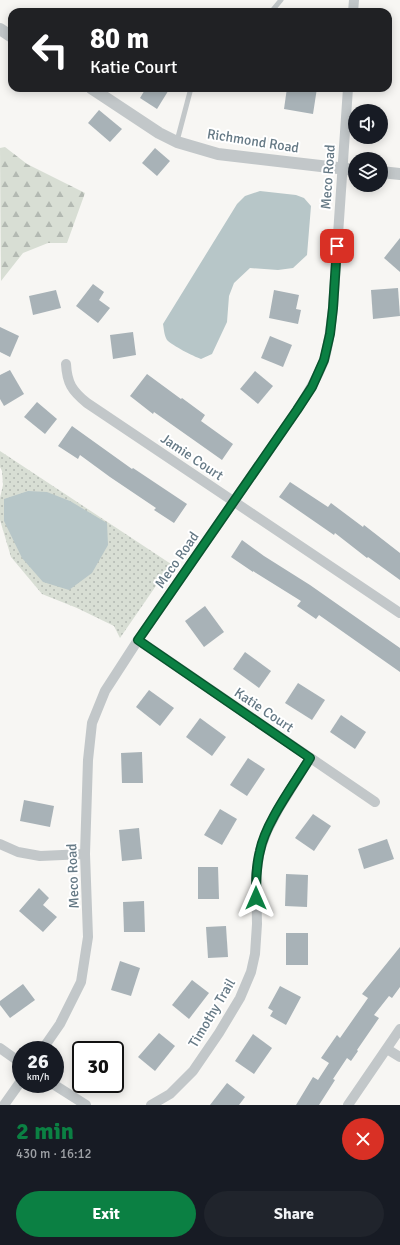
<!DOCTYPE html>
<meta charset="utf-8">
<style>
:root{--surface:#171b24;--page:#20242c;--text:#f1f3f6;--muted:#9ea1a6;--accent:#0b8043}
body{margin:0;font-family:Signika,sans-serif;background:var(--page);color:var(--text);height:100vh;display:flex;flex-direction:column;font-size:15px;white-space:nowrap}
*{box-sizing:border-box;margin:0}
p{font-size:13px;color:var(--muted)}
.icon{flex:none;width:22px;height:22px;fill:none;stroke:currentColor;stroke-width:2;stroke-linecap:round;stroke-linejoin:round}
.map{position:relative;height:1105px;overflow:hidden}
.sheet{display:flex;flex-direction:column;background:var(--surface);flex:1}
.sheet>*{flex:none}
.banner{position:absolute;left:8px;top:8px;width:384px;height:84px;border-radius:12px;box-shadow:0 2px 10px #0003;background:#202124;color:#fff;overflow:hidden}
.fabs{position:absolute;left:348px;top:104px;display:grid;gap:8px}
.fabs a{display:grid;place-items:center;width:40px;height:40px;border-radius:50%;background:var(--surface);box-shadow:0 2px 10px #0003;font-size:20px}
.speed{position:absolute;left:12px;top:1041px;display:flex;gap:8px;font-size:20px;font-weight:700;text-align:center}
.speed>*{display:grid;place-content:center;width:52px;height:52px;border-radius:50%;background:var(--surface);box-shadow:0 2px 10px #0003;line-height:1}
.speed small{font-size:10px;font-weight:400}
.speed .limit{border:2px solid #111;border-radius:6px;background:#fff;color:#111}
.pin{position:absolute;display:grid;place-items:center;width:34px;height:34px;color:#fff;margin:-17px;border-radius:8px;box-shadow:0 2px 6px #0006}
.me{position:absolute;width:44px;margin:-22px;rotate:0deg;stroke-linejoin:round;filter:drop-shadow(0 0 3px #0008)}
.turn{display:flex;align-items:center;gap:14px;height:84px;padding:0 16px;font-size:18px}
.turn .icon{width:52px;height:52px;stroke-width:2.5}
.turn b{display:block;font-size:28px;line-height:34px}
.round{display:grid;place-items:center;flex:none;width:42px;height:42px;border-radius:21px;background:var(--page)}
.head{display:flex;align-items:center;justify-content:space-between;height:68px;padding:0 16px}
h1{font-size:24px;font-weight:700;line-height:30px;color:var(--accent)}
.action{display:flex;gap:8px;margin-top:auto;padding:8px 16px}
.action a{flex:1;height:46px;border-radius:24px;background:var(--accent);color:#fff;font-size:16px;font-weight:700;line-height:46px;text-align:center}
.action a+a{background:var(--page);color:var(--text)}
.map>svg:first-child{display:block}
.grass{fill:url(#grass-dots)}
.forest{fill:url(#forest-firs)}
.water{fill:#b7c6c8}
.building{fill:#a8b2b7}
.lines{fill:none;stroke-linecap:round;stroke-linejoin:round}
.service{stroke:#c2c7c9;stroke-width:5}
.minor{stroke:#c2c7c9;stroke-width:10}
.tertiary{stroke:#c2c7c9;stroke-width:12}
.route-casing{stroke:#07532c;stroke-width:10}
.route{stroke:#0b8043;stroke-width:7}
.labels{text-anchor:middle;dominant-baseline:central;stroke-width:4;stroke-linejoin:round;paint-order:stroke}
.street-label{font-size:14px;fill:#657985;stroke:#fff}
</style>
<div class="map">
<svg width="400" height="1105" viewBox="0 0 400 1105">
<defs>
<pattern id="grass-dots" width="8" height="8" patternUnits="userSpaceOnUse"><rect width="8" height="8" fill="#d8ded4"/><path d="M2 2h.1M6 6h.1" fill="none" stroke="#b3b9b2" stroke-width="1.8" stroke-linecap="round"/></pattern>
<pattern id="forest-firs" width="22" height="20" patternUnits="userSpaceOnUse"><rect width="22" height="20" fill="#d8ded4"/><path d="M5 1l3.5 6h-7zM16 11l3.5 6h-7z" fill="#b3b9b2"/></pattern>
</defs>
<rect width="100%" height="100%" fill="#f7f6f3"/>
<polygon class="grass" points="0,451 171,564 120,638 114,626 77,608 42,594 11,557 0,520 0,498 3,485 2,471 0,467"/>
<polygon class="forest" points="5,147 27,164 85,193 67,243 48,243 23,253 1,281 0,148"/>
<g class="water">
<path d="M260,191L296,195L304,198L311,206L307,255L293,268L278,270L250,268L234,283L229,296L227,322L212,354L201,359C193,356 173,346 167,340C164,335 164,329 163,324L237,204L245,196Z"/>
<polygon points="28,491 47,492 70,501 107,523 108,545 92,573 69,590 43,582 22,558 4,521 4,499"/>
</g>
<g class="building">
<polygon points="146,88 170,88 157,109 140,98"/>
<polygon points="287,88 317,88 313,114 284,109"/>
<polygon points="99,110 122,129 110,142 88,123"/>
<polygon points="155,148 170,161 157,176 142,163"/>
<polygon points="400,238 400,272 384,258"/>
<polygon points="93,284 104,292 99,300 110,308 98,323 76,306"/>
<polygon points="398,288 400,316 373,319 371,290"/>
<polygon points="56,290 61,308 33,315 29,296"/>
<polygon points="274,290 299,295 296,309 301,310 298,324 269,318"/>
<polygon points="0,327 19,336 10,357 0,352"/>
<polygon points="133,332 136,355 113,359 110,335"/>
<polygon points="270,336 292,345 283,367 261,358"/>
<polygon points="10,370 24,394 4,406 0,399 0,375"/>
<polygon points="255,371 273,386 258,404 240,389"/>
<polygon points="147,374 181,399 182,398 205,415 201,421 233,444 222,460 154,412 153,414 130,396"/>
<polygon points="37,402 57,419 45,434 24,417"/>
<polygon points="72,426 132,469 133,468 187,504 174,523 154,510 156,508 110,477 80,455 78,459 58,446"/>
<polygon points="290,482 328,507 331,503 363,527 364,525 400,553 400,580 368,557 367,558 335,533 334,535 279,497"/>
<polygon points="242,540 264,556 310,585 400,648 400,672 319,615 316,619 297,606 301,601 253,571 253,572 231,557"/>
<polygon points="205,606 224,632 204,647 185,621"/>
<polygon points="245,652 271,671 259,688 233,669"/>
<polygon points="298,683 325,700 312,720 285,703"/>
<polygon points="149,690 174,708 160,726 136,707"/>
<polygon points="341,715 366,732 355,749 330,732"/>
<polygon points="200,718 226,737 212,756 186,737"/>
<polygon points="142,752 143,783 122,783 121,753"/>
<polygon points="248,758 265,769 247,796 230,785"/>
<polygon points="24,800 54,806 50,827 20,821"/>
<polygon points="220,809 237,819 222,845 204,835"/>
<polygon points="313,814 331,826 314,851 295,838"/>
<polygon points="139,828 142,859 122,861 119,830"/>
<polygon points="387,839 394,859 364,869 358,849"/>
<polygon points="198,867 218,867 219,899 198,899"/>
<polygon points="286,874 308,875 307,907 285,906"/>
<polygon points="39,888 49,898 43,905 57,917 43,932 19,911"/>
<polygon points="144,901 145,932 124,932 123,902"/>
<polygon points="226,926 228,957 208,958 206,927"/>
<rect x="286" y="933" width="22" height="32"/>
<polygon points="400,947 400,987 392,998 389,996 374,1015 379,1018 357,1050 358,1051 351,1061 347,1058 333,1079 335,1080 319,1105 296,1105 313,1077 318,1080 329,1063 321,1058 337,1035 340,1038 368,998 362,994"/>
<polygon points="120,961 140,968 131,996 111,990"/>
<polygon points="192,980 209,993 189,1019 172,1005"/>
<polygon points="23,984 35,1000 10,1018 0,1005 0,1001"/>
<polygon points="280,986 301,997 286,1025 270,1016 273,1011 268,1008"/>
<polygon points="159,1033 175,1046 155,1071 138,1057"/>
<polygon points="253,1034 272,1048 254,1074 235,1061"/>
<polygon points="227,1083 245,1097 239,1105 210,1105"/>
</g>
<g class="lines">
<g class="service">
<polyline points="271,12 281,0"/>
<polyline points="177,141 191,88"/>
</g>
<g class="minor">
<polyline points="353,12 354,0"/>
<path d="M66,364C67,383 72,391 87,403L400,613"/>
<polyline points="138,640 375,802"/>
<polyline points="0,844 18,852 40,856 85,854"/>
<polyline points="0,1048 21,1063"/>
<polyline points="387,1049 400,1057"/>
<path d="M42,1050L60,1024L81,982L88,937L85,854L88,760L92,723L105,691L138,640L297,410C307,395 317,378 324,361C329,344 331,325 333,308L348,88"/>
<polyline points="53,1084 86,1105"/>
<polyline points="4,1105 21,1081"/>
<polyline points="151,1105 170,1094 193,1071 219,1033 240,998 251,972 255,954 257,924 256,875 260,850 267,831 279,808 310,758"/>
<polyline points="348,1105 400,1029"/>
</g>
<g class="tertiary">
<polyline points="0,29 12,37"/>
<polyline points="91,88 159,133 177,142 218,154 355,170"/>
<polyline points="381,172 400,174"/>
</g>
</g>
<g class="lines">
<g class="route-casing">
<path id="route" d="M256,898C256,882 256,866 260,851C265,823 295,783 310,758L138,640L297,410L312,387L324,360L330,334L333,308L337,246"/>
</g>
<use href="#route" class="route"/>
</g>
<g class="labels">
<g class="street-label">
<text transform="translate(253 141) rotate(9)">Richmond Road</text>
<text transform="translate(328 177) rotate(-86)">Meco Road</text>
<text transform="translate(192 457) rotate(34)">Jamie Court</text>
<text transform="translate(177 560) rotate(-55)">Meco Road</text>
<text transform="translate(264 710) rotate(34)">Katie Court</text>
<text transform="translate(73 876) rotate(-92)">Meco Road</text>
<text transform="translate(212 1013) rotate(-59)">Timothy Trail</text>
</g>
</g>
</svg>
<div class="fabs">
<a><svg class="icon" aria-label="sound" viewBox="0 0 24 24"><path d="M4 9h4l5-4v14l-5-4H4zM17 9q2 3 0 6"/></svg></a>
<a><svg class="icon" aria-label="layers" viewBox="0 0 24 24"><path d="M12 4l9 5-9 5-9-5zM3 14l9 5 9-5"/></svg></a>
</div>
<div class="speed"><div>26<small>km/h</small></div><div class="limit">30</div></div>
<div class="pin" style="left:337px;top:246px;background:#d93025"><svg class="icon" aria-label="arrive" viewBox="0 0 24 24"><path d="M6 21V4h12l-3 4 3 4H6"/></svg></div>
<svg class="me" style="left:256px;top:898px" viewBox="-20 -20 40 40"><path d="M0-17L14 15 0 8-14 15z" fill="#0b8043" stroke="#fff" stroke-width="4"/></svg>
<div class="banner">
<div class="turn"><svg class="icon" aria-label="left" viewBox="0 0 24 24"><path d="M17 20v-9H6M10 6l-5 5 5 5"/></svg><div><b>80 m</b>Katie Court</div></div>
</div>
</div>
<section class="sheet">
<div class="head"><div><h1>2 min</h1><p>430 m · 16:12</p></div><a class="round" style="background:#d93025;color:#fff"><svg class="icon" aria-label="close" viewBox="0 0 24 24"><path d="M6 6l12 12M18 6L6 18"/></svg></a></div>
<div class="action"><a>Exit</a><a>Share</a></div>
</section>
